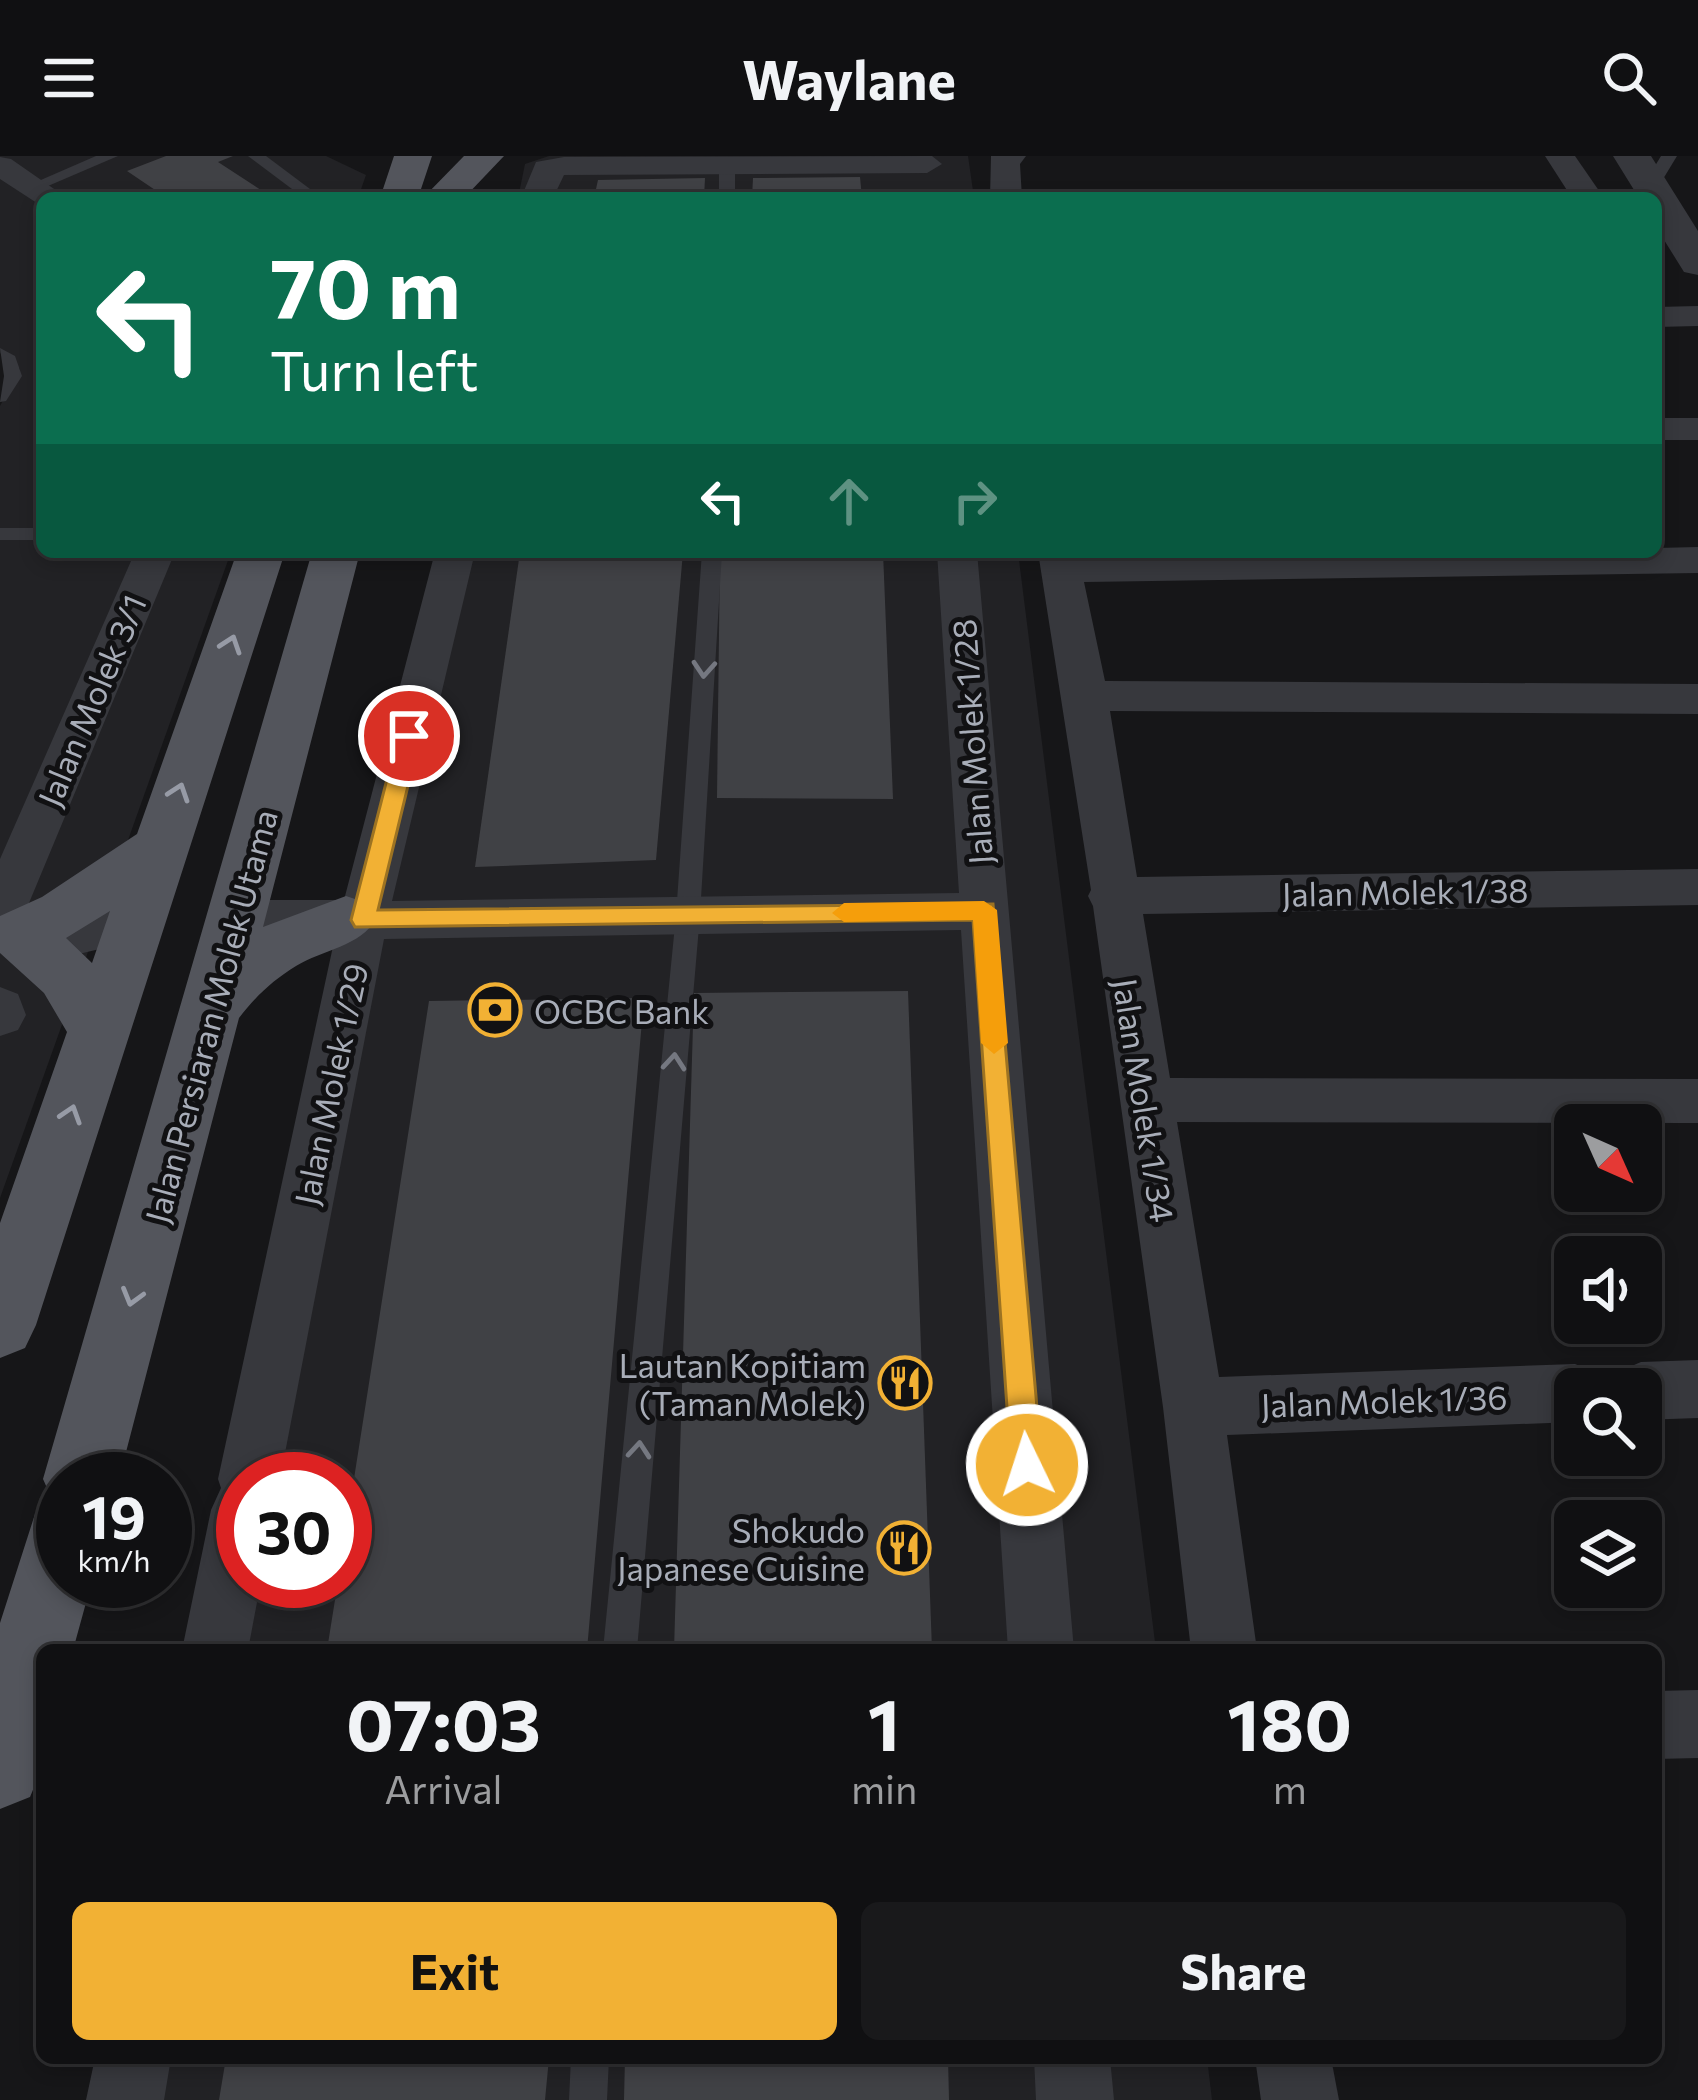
<!DOCTYPE html>
<style>
:root{--surface:#101012;--page:#19191b;--text:#f1f3f6;--muted:#9c9d9f;--line:#303032;--accent:#f2b134}
body{margin:0;font-family:Commissioner,sans-serif;background:var(--page);color:var(--text);height:100vh;display:flex;flex-direction:column;font-size:45px;white-space:nowrap}
*{box-sizing:border-box;margin:0}
p{font-size:39px;color:var(--muted)}
.icon{flex:none;width:66px;height:66px;fill:none;stroke:currentColor;stroke-width:2;stroke-linecap:round;stroke-linejoin:round}
.map{position:relative;flex:1;overflow:hidden}
.details{position:absolute;left:36px;top:1488px;width:1626px;height:420px;display:flex;flex-direction:column;background:var(--surface);border-radius:18px;box-shadow:0 6px 18px #0003,0 0 0 3px var(--line)}
.details>*{flex:none}
.hud{position:absolute;left:36px;top:36px;width:1626px;height:366px;border-radius:18px;box-shadow:0 6px 18px #0003,0 0 0 3px var(--line);background:#0b6e4f;color:#fff;overflow:hidden}
.needle{width:78px;rotate:135deg}
.buttons{position:absolute;left:1554px;top:948px;display:grid;gap:24px}
.buttons a{display:grid;place-items:center;width:108px;height:108px;border-radius:18px;background:var(--surface);box-shadow:0 6px 18px #0003,0 0 0 3px var(--line);font-size:60px}
.speed{position:absolute;left:36px;top:1296px;display:flex;gap:24px;font-size:60px;font-weight:700;text-align:center}
.speed>*{display:grid;place-content:center;width:156px;height:156px;border-radius:50%;background:var(--surface);box-shadow:0 6px 18px #0003,0 0 0 3px var(--line);line-height:1}
.speed small{font-size:30px;font-weight:400}
.speed .limit{border:18px solid #d22;background:#fff;color:#111}
.pin{position:absolute;display:grid;place-items:center;width:102px;height:102px;color:#fff;margin:-51px;border:6px solid #fff;border-radius:50%;box-shadow:0 3px 12px #0007}
.me{position:absolute;width:132px;margin:-66px;rotate:356deg;stroke-linejoin:round;filter:drop-shadow(0 0 9px #0008)}
.turn{display:flex;align-items:center;gap:42px;height:252px;padding:0 36px;font-size:54px}
.turn .icon{width:156px;height:156px;stroke-width:2.5}
.turn b{display:block;font-size:84px;line-height:102px}
.lanes{display:flex;align-items:center;height:114px;padding:0 36px;background:#0003;justify-content:center;gap:60px;direction:ltr}
.lanes .off{opacity:.35}
.eta{display:flex;justify-content:space-evenly;align-items:center;height:204px;text-align:center}
.eta b{font-size:72px;font-weight:700;line-height:84px}
.primary-button{display:flex;gap:24px;margin-top:auto;padding:24px 36px}
.primary-button a{flex:1;height:138px;border-radius:18px;background:var(--accent);color:#111;font-size:48px;font-weight:700;line-height:138px;text-align:center}
.primary-button a+a{background:var(--page);color:var(--text)}
header{display:flex;justify-content:space-between;align-items:center;height:156px;padding:0 36px;background:var(--surface);font-size:54px;font-weight:700}
.map>svg:first-child{display:block}
.built{fill:#222225;fill-rule:evenodd}
.building{fill:#404145}
.lines{fill:none;stroke-linecap:round;stroke-linejoin:round}
.service{fill:#37383d;fill-rule:evenodd}
.minor{fill:#37383d;fill-rule:evenodd}
.tertiary{fill:#37383d;fill-rule:evenodd}
.primary{fill:#53555c;fill-rule:evenodd}
.oneway{stroke:#979ba6}
.oneway2{stroke:#757881}
.route{fill:#f2b134;stroke:#9d7322;stroke-width:3}
.slow{fill:#f59e0b}
.labels{text-anchor:middle;dominant-baseline:central;stroke-width:10;stroke-linejoin:round;paint-order:stroke}
.street-label{font-size:33px;fill:#a8adb8;stroke:#111113}
.poi-label{font-size:33px;fill:#a8adb8;stroke:#111113;text-anchor:end}
</style>
<header><svg class="icon" aria-label="menu" viewBox="0 0 24 24"><path d="M4 6h16M4 12h16M4 18h16"/></svg>Waylane<svg class="icon" aria-label="search" viewBox="0 0 24 24"><circle cx="10" cy="10" r="6"/><path d="M15 15l6 6"/></svg></header>
<div class="map">
<svg width="1698" height="1944" viewBox="0 0 1698 1944">
<rect width="100%" height="100%" fill="#161618"/>
<g class="built">
<polygon points="0,0 326,0 366,19 358,42 42,42 42,396 231,396 0,1042 0,250 20,213 0,197"/>
<polygon points="549,0 968,0 974,42 518,42 525,8"/>
<path d="M438,396H1018L1156,1494H192ZM243,1323H345V1425H243Z"/>
<polygon points="100,1902 1207,1902 1212,1944 91,1944"/>
</g>
<g class="building">
<polygon points="166,0 233,0 218,6 273,42 167,42 127,15"/>
<polygon points="860,21 862,42 752,42 753,22"/>
<polygon points="705,22 704,42 594,42 598,24"/>
<polygon points="520,396 683,396 656,704 475,711"/>
<polygon points="720,396 883,396 893,643 717,642"/>
<polygon points="908,835 932,1494 674,1494 694,837"/>
<polygon points="644,842 587,1494 327,1494 338,1425 345,1425 345,1380 429,845"/>
<polygon points="226,1902 549,1902 545,1944 219,1944"/>
<polygon points="625,1902 948,1902 949,1944 624,1944"/>
</g>
<g class="lines">
<g class="service">
<polygon points="96,0 118,0 41,33 27,30"/>
<polygon points="248,0 266,0 322,42 304,42"/>
<polygon points="1661,0 1677,0 1657,33 1645,33 1643,30"/>
<polygon points="727,4 735,9 735,42 719,42 719,9"/>
<polygon points="0,192 15,200 22,220 6,245 0,246 4,220"/>
<rect x="0" y="372" width="42" height="12"/>
<polygon points="702,396 722,396 700,759 637,1494 603,1494 676,759"/>
<polygon points="571,1902 609,1902 607,1944 569,1944"/>
</g>
<g class="minor">
<polygon points="932,0 942,8 927,17 564,19 553,42 521,42 536,6 564,1"/>
<polygon points="991,0 1026,0 1020,8 1022,42 990,42"/>
<polygon points="1545,0 1575,0 1604,42 1572,42"/>
<polygon points="0,1 11,3 67,42 42,42 40,49 0,23"/>
<polygon points="1698,150 1698,170 1656,171 1656,151"/>
<rect x="1656" y="262" width="42" height="22"/>
<polygon points="1698,391 1698,417 1084,426 1105,525 1698,528 1698,558 1110,555 1137,721 1698,713 1698,749 1143,758 1170,922 1698,923 1698,967 1177,966 1219,1221 1575,1208 1596,1217 1603,1233 1575,1233 1575,1266 1227,1279 1257,1494 1191,1494 1163,1251 1093,750 1088,740 1091,734 1038,396 1078,396 1079,400 1656,396 1656,392"/>
<polygon points="135,396 175,396 24,759 83,759 132,749 149,755 157,768 149,781 83,797 0,797 0,703"/>
<path d="M435,396H475L392,745L959,737L937,396H977L1074,1494H1008L961,774L384,783L280,1323H243V1425H261L248,1494H182L211,1354L221,1332L218,1323L335,781C301,780 246,791 219,782L211,769L219,756L268,744H344Z"/>
<polygon points="0,831 18,838 26,859 18,874 0,880"/>
<polygon points="1698,1204 1698,1262 1641,1264 1641,1233 1612,1233 1620,1215 1641,1206"/>
<polygon points="1698,1534 1698,1602 1656,1603 1656,1535"/>
<polygon points="95,1902 171,1902 164,1944 86,1944"/>
<polygon points="1034,1902 1110,1902 1114,1944 1036,1944"/>
<polygon points="1255,1902 1331,1902 1339,1944 1261,1944"/>
</g>
<polygon class="tertiary" points="1613,0 1651,0 1698,75 1698,119 1684,116 1656,71 1656,42 1639,42"/>
<g class="primary">
<polygon points="394,0 432,0 418,42 380,42"/>
<polygon points="464,0 504,0 464,42 423,42"/>
<path d="M237,396H285L36,1169L25,1192L0,1202V1067L67,876L44,837L0,797V760L42,741L137,678ZM110,755L92,807L66,782Z"/>
<path d="M312,396H360L263,771L346,740L367,747L376,763C361,790 322,794 296,810C273,824 255,841 239,862L119,1323H63V1425H92L73,1494H42V1612L30,1641L0,1653V1467L35,1358L55,1350L43,1323Z"/>
</g>
</g>
<defs><path id="oneway-chevron" d="M-2-3.5L2.5 0L-2 3.5" fill="none" stroke-width="1.6" stroke-linecap="round" stroke-linejoin="round" transform="scale(3)"/></defs>
<g class="oneway">
<use href="#oneway-chevron" transform="translate(231 488) rotate(-71)"/>
<use href="#oneway-chevron" transform="translate(179 636) rotate(-71)"/>
<use href="#oneway-chevron" transform="translate(71 958) rotate(-72)"/>
<use href="#oneway-chevron" transform="translate(132 1141) rotate(106)"/>
</g>
<g class="oneway2">
<use href="#oneway-chevron" transform="translate(704 513) rotate(94)"/>
<use href="#oneway-chevron" transform="translate(674 906) rotate(-85)"/>
<use href="#oneway-chevron" transform="translate(639 1294) rotate(-85)"/>
</g>
<polygon class="route" points="409,572 420,580 378,754 993,748 1042,1309 1038,1320 1027,1325 1015,1320 1011,1309 973,764 355,771 351,764 398,580"/>
<polygon class="slow" points="984,745 997,754 1008,887 994,898 981,887 973,764 844,766 832,757 844,747"/>
<defs>
<g id="bank-ring" transform="scale(2.7)"><circle r="9.5" fill="#111113" stroke="#f2b134" stroke-width="1.5"/><path d="M-6-4H6V4H-6ZM0-2.3a2.3 2.3 0 1 0 0 4.6a2.3 2.3 0 1 0 0-4.6Z" fill="#f2b134"/></g>
<g id="restaurant-ring" transform="scale(2.7)"><circle r="9.5" fill="#111113" stroke="#f2b134" stroke-width="1.5"/><path d="M-5-6h1v4h1v-4h1v4h1v-4h1v5L-1.5 .5V6h-2V.5L-5-1ZM5-6V6H3V1.5H1.5Q1.5-4 5-6Z" fill="#f2b134"/></g>
</defs>
<g fill-rule="evenodd">
<use href="#bank-ring" x="495" y="854"/>
<use href="#restaurant-ring" x="905" y="1227"/>
<use href="#restaurant-ring" x="904" y="1392"/>
</g>
<g class="labels">
<g class="street-label">
<text transform="translate(91 544) rotate(-67)">Jalan Molek 3/1</text>
<text transform="translate(971 586) rotate(-94)">Jalan Molek 1/28</text>
<text transform="translate(1405 735) rotate(-1)">Jalan Molek 1/38</text>
<text transform="translate(210 860) rotate(-75)">Jalan Persiaran Molek Utama</text>
<text transform="translate(330 928) rotate(-78)">Jalan Molek 1/29</text>
<text transform="translate(1145 944) rotate(81)">Jalan Molek 1/34</text>
<text transform="translate(1384 1244) rotate(-2)">Jalan Molek 1/36</text>
</g>
<g class="poi-label">
<text x="534" y="854" text-anchor="start">OCBC Bank</text>
<text x="866" y="1208">Lautan Kopitiam<tspan x="866" dy="38">(Taman Molek)</tspan></text>
<text x="865" y="1373">Shokudo<tspan x="865" dy="38">Japanese Cuisine</tspan></text>
</g>
</g>
</svg>
<div class="buttons">
<a><svg class="needle" viewBox="-14 -14 28 28"><path d="M0-13l5 13h-10z" fill="#e53935"/><path d="M0 13l5-13h-10z" fill="#9c9d9f"/></svg></a>
<a><svg class="icon" aria-label="sound" viewBox="0 0 24 24"><path d="M4 9h4l5-4v14l-5-4H4zM17 9q2 3 0 6"/></svg></a>
<a><svg class="icon" aria-label="search" viewBox="0 0 24 24"><circle cx="10" cy="10" r="6"/><path d="M15 15l6 6"/></svg></a>
<a><svg class="icon" aria-label="layers" viewBox="0 0 24 24"><path d="M12 4l9 5-9 5-9-5zM3 14l9 5 9-5"/></svg></a>
</div>
<div class="speed"><div>19<small>km/h</small></div><div class="limit">30</div></div>
<div class="pin" style="left:409px;top:580px;background:#d93025"><svg class="icon" aria-label="arrive" viewBox="0 0 24 24"><path d="M6 21V4h12l-3 4 3 4H6"/></svg></div>
<svg class="me" style="left:1027px;top:1309px" viewBox="-20 -20 40 40"><circle r="17" fill="#f2b134" stroke="#fff" stroke-width="3"/><path d="M0-11L8 9 0 5-8 9z" fill="#fff"/></svg>
<div class="hud">
<div class="turn"><svg class="icon" aria-label="left" viewBox="0 0 24 24"><path d="M17 20v-9H6M10 6l-5 5 5 5"/></svg><div><b>70 m</b>Turn left</div></div>
<div class="lanes"><svg class="icon" aria-label="left" viewBox="0 0 24 24"><path d="M17 20v-9H6M10 6l-5 5 5 5"/></svg><svg class="icon off" aria-label="ahead" viewBox="0 0 24 24"><path d="M12 20V5M6 11l6-6 6 6"/></svg><svg class="icon off" aria-label="right" viewBox="0 0 24 24"><path d="M7 20v-9h11M14 6l5 5-5 5"/></svg></div>
</div>
<section class="details">
<div class="eta">
<div><b>07:03</b><p>Arrival</p></div>
<div><b>1</b><p>min</p></div>
<div><b>180</b><p>m</p></div>
</div>
<div class="primary-button"><a>Exit</a><a>Share</a></div>
</section>
</div>
